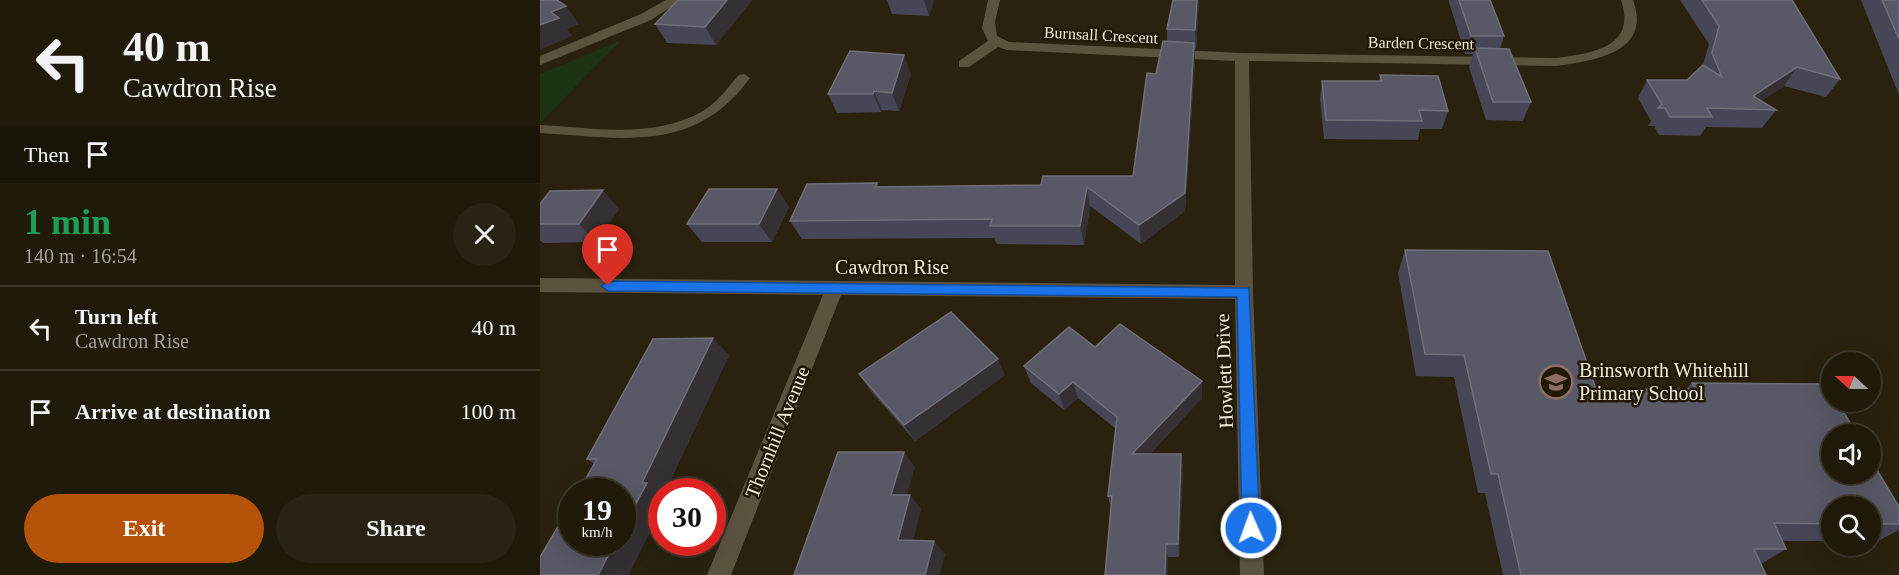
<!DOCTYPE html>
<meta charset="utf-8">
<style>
:root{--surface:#201a0b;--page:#282314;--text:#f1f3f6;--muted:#a2a19d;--line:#3d382c;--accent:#b45309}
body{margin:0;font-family:Georgia,serif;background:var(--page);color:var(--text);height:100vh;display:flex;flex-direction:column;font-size:22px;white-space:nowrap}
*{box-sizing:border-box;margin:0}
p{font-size:20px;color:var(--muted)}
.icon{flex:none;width:33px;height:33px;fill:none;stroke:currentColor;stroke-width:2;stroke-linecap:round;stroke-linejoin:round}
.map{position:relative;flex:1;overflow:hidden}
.details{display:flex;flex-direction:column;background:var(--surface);width:540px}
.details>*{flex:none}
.banner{background:#201a0b;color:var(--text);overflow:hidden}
.needle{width:39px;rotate:291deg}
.buttons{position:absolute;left:1281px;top:352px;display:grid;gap:12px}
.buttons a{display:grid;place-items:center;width:60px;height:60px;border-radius:50%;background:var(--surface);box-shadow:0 6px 24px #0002,0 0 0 2px var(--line);font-size:30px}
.speed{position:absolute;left:18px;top:478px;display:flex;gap:12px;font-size:30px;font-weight:700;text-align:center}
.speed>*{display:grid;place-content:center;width:78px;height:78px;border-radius:50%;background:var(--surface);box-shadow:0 6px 24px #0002,0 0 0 2px var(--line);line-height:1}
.speed small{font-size:15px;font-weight:400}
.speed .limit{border:9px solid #d22;background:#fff;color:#111}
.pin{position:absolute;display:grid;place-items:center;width:51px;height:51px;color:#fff;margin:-62px -26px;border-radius:50% 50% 50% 0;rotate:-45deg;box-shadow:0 0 6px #0007}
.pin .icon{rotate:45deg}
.me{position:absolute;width:66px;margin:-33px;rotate:358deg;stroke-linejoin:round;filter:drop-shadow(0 0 4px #0008)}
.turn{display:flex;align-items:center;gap:21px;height:126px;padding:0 24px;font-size:27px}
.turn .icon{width:78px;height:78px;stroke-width:2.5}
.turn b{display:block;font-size:42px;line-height:51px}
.then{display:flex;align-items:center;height:57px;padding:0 24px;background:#0003;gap:12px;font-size:22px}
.round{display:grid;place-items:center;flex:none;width:63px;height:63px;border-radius:32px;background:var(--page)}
.summary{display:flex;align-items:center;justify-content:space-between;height:102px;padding:0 24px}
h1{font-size:36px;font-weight:800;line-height:45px;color:#1e9e55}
.action{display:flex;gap:12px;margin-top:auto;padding:12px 24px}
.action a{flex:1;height:69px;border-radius:36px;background:var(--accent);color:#fff;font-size:24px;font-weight:800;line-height:69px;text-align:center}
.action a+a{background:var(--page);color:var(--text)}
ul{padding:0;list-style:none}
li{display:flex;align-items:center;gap:18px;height:84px;padding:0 24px;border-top:2px solid var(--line)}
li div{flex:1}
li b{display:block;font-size:22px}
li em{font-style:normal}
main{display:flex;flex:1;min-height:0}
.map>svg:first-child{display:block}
.green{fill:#1c3414}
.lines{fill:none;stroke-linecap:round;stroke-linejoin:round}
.lane{fill:#5c533f;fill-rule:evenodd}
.street{fill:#5c533f;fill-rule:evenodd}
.wall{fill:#474657}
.shaded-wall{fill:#343034}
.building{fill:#595866;stroke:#706f78;stroke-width:1.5}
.route{fill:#1a73e8;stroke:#114b97;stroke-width:1.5}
.labels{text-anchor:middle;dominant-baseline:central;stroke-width:5;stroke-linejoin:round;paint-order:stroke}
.far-street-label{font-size:16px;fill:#efeade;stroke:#211806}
.street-label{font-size:20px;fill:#efeade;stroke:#211806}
.poi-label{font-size:20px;fill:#efeade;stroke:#211806;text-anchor:start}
</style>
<main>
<section class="details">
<div class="banner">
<div class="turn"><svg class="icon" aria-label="left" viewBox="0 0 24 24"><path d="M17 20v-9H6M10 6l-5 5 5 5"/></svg><div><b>40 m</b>Cawdron Rise</div></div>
<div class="then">Then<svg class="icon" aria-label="arrive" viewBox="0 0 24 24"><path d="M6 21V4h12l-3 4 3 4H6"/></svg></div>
</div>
<div class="summary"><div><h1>1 min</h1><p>140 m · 16:54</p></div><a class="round"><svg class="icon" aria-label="close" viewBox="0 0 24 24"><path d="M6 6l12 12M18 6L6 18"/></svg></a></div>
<ul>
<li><svg class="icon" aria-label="left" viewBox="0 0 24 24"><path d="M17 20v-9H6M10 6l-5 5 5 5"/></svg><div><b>Turn left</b><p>Cawdron Rise</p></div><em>40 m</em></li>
<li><svg class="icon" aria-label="arrive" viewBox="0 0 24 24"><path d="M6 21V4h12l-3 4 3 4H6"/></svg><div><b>Arrive at destination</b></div><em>100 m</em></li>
</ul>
<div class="action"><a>Exit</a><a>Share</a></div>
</section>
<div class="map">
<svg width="1359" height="575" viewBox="0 0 1359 575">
<rect width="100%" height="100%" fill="#2a220f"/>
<polygon class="green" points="80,41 0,123 0,74"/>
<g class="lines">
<path class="lane" d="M204,74L210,78C155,154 82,138 0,133V125C53,128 115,139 163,111C178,102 188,87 199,75Z"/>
<g class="street">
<polygon points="126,0 141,0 111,20 0,65 0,56 101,14"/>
<path d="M448,0H460L455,22L457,36L469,42L702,53L1017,58C1053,53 1097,47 1081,0H1093C1112,52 1056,60 1017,66L709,61L713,292L724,575H700L695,299L301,295L191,575H167L283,295L0,292V278L695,285V61L467,50L458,47L429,67H419V61L448,41L442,28Z"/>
</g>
</g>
<g class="wall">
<polygon points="212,0 176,45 127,43 115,24"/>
<polygon points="347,0 394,0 389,16 352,14"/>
<polygon points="633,0 659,0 656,49 655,49 655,61 645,211 601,244 550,206 544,245 457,244 454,238 262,239 250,221 337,183 339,187 501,185 593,176 616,74 627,42 627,29"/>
<polygon points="909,0 950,0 964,36 960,49 991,102 983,121 946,120 929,67 933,54 925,54 909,2"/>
<polygon points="1140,0 1252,0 1300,79 1286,97 1244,86 1221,101 1236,110 1222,128 1166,127 1160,136 1119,135 1114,126 1108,126 1111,121 1098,98 1107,80 1147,80 1163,65 1169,44"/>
<polygon points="1321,0 1359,0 1359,95"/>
<polygon points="371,74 359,111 342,110 341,112 297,113 288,94"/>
<polygon points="840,75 908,111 902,129 880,129 878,140 784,139 780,99 782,81 839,81"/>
<polygon points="237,189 249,207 232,242 162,242 147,224"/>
<polygon points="0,204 79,209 56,242 3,243 0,240"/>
<polygon points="865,250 1056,389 1146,389 1152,383 1359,507 1359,530 1336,542 1330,542 1330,507 1292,507 1292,541 1242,541 1246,549 1221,564 1226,575 963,575 945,493 938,493 914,377 876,376 858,273"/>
<polygon points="555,347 662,398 610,454 641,454 643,470 639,557 628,557 571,508 568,496 576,429 538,398 524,410 491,383 484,366"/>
<polygon points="189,355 125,492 122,492 122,508 88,575 54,464 47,459"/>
<polygon points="319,374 465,375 375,441 331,391"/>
</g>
<g class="shaded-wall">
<polygon points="187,0 212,0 176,45 165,27"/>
<polygon points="384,0 394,0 389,16"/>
<polygon points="657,0 659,0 656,49 655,30"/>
<polygon points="26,6 39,24 27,29 32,36 0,50 0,25 11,12"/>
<polygon points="654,43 655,61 645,211 601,244 599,225"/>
<polygon points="364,55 371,74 359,111 352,93"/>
<polygon points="1257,67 1244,86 1209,109 1213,96"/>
<polygon points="334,91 342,110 341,112 333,94"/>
<polygon points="547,187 550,206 544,245 540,226"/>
<polygon points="237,189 249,207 232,242 219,224"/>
<polygon points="63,190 79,209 56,242 39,224"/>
<polygon points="173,338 189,355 125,492 122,492 122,508 88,575 58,575 75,543 82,543 82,529 102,483"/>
<polygon points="458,359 465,375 375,441 364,425"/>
<polygon points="662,381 662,398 595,470 592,454"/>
<polygon points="533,382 538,398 524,410 519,394"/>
<polygon points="364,452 375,467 363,510 351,495"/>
<polygon points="641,454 643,470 639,557 638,544"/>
<polygon points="370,495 381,509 370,554 358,540"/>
<polygon points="394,541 405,554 400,575 385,575"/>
<polygon points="626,544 628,557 628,575 625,575"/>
</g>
<g class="building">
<polygon points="0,0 17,0 26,6 11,12 19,18 0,25"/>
<polygon points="138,0 187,0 165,27 115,24"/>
<polygon points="633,0 657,0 655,30 627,29"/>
<polygon points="919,0 950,0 964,36 931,36"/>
<polygon points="1162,0 1252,0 1300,79 1257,67 1213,96 1236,110 1167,108 1172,117 1130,117 1125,108 1118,108 1122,104 1107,80 1147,80 1163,65 1182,77 1172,53 1179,26"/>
<polygon points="1342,0 1359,0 1359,39"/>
<polygon points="623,41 654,43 645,193 599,225 547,187 540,226 450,226 452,219 250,221 267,184 337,183 335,187 501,185 503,176 593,176 607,73 616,74"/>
<polygon points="935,48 969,49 991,102 953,102"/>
<polygon points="310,51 364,55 352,93 334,91 333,94 288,94"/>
<polygon points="840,75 898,76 908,111 879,110 882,121 786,120 782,81 842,81"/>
<polygon points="169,189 237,189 219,224 147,224"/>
<polygon points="63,190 39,224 0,224 0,204 10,191"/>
<polygon points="865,250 1008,251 1056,389 1155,389 1152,383 1288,384 1292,391 1292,402 1298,402 1317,435 1292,435 1292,474 1330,474 1330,458 1359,507 1359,524 1330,524 1330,507 1292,507 1292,524 1234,523 1246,549 1214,549 1226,575 981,575 958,474 951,474 924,355 885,354"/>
<polygon points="411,312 458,359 364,425 319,374"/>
<polygon points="580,324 662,381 592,454 641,454 638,544 626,544 625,575 565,575 572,496 568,496 577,417 533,382 519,394 484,366 529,327 555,347"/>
<polygon points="173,338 102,483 107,483 82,529 82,492 38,492 57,459 47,459 113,339"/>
<polygon points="298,452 364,452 351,495 370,495 358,540 394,541 385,575 254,575"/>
<polygon points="32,503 32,543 75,543 58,575 0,575 0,557"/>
</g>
<polygon class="route" points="68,281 709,288 720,528 717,534 711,536 705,534 702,528 697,297 68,291 61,286"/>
<defs>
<g id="school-ring" transform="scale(1.725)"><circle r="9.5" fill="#211806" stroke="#8d6e63" stroke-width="1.5"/><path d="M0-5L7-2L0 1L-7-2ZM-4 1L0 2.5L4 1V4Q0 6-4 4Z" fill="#8d6e63"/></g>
</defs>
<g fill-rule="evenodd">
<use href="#school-ring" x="1016" y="382"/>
</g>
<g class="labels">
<g class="far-street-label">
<text transform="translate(561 35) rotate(3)">Burnsall Crescent</text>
<text transform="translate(881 43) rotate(1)">Barden Crescent</text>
</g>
<g class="street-label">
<text x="352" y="267">Cawdron Rise</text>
<text transform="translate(684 371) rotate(-92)">Howlett Drive</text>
<text transform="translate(237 432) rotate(-68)">Thornhill Avenue</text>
</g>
<g class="poi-label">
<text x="1039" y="370">Brinsworth Whitehill<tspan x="1039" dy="23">Primary School</tspan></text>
</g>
</g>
</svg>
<div class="buttons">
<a><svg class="needle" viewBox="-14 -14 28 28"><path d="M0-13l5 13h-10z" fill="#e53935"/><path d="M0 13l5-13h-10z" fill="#a2a19d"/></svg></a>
<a><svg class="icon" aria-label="sound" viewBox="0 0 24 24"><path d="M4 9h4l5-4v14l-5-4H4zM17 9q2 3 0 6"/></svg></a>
<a><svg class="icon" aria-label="search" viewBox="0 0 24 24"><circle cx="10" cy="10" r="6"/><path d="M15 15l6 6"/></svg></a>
</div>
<div class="speed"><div>19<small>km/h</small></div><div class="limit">30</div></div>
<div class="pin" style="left:68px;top:286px;background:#d93025"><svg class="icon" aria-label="arrive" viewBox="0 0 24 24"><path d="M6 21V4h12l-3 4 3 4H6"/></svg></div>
<svg class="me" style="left:711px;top:528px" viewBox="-20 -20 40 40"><circle r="17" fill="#1a73e8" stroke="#fff" stroke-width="3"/><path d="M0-11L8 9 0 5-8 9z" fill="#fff"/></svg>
</div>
</main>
